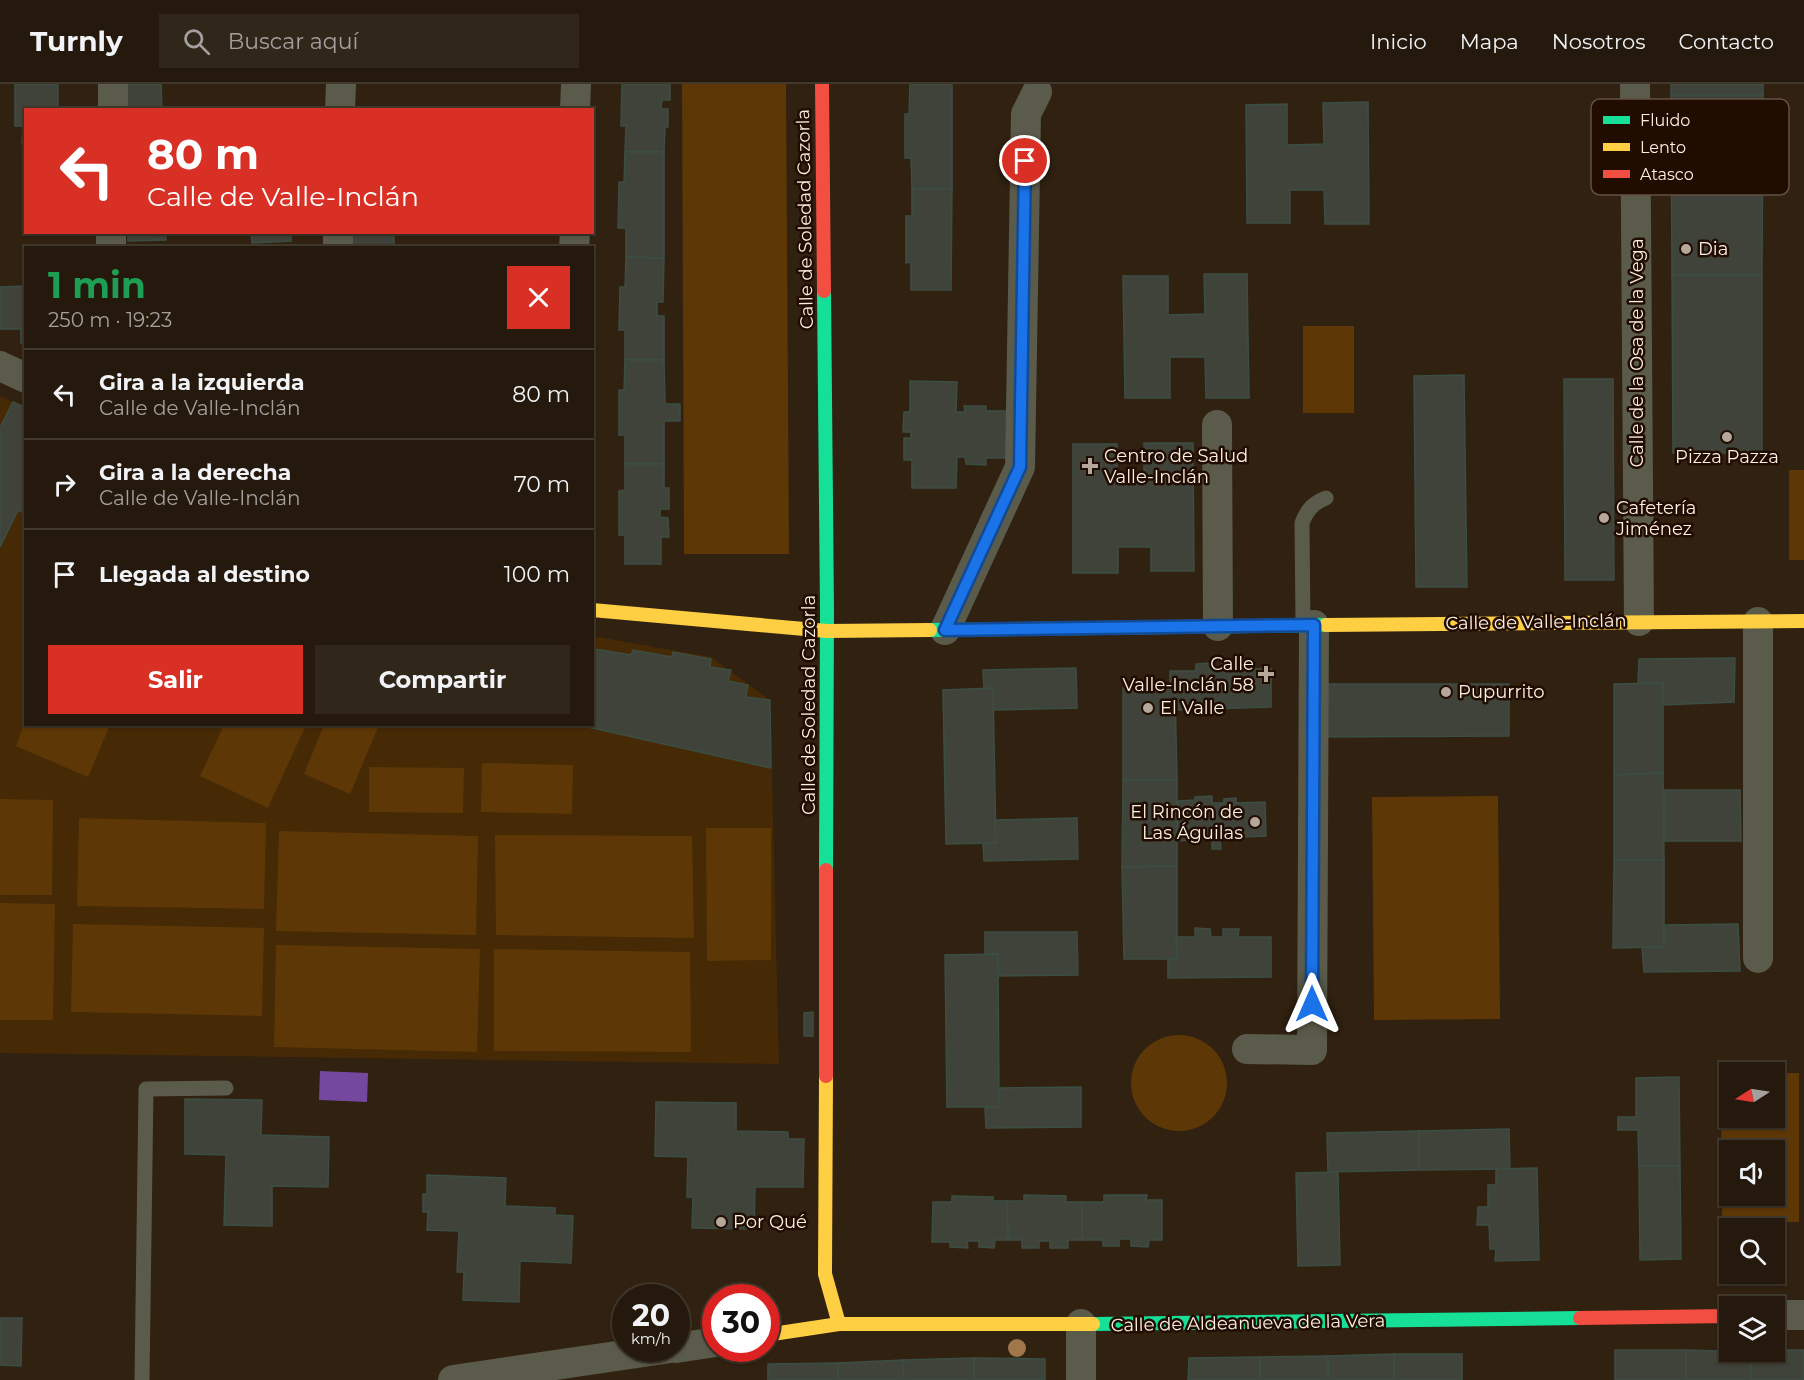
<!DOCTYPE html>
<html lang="es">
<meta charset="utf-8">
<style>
:root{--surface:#24190c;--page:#30261a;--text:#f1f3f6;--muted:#a3a09d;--line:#41382d;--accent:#d93025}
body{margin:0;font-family:Montserrat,sans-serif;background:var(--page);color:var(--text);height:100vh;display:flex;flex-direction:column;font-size:22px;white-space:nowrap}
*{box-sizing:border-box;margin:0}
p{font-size:20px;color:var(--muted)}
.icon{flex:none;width:33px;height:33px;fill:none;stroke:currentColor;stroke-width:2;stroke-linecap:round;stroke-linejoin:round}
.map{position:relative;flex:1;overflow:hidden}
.sheet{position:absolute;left:24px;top:162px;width:570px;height:480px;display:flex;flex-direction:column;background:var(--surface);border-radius:0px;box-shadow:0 2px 4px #0004,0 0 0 2px var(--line)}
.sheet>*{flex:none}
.hud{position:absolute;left:24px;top:24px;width:570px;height:126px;border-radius:0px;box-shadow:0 2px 4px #0004,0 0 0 2px var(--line);background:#d93025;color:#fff;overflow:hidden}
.needle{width:39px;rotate:258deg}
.fabs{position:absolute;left:1719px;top:978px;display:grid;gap:12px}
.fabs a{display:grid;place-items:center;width:66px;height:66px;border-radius:0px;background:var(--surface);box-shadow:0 2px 4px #0004,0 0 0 2px var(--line);font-size:30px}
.speed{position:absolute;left:612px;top:1200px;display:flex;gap:12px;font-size:30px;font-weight:700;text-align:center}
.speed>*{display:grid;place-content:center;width:78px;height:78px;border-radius:50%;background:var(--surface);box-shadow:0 2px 4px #0004,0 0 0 2px var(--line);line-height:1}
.speed small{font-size:15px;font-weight:400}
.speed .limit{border:9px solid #d22;background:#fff;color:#111}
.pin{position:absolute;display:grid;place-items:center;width:51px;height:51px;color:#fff;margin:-26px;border:3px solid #fff;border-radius:50%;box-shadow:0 2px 6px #0007}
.me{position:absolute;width:66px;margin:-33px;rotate:0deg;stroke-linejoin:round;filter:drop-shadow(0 0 4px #0008)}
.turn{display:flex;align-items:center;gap:21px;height:126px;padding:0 24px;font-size:27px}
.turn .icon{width:78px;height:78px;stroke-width:2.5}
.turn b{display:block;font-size:42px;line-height:51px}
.round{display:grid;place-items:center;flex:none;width:63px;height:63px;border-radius:0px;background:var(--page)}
.headline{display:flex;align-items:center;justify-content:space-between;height:102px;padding:0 24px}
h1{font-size:36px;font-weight:700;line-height:45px;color:#1e9e55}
.action{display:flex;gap:12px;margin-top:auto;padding:12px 24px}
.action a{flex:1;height:69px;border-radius:0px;background:var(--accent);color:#fff;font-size:24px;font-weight:700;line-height:69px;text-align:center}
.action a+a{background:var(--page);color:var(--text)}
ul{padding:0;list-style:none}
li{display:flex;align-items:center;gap:18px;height:90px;padding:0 24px;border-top:2px solid var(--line)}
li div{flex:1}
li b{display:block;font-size:22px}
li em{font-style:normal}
header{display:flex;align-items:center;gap:36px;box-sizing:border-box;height:84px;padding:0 30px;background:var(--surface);border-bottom:2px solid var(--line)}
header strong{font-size:28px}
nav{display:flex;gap:33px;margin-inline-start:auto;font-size:21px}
.search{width:420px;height:54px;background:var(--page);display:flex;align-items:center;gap:15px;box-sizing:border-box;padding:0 21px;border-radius:0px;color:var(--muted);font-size:22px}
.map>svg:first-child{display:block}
.built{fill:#462a06}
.green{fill:#5d3706;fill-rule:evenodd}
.water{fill:#75489f}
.building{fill:#40433a;stroke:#3b4e43;stroke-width:1.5}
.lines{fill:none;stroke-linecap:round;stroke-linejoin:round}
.lane{stroke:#5a5b4b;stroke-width:15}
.street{stroke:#5a5b4b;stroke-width:30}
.fast{stroke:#16e098;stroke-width:14}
.slow{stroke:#ffcf43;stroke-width:14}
.jam{stroke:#f24e42;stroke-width:14}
.tree{fill:#a0764b}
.route-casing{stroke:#114b97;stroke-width:15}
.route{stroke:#1a73e8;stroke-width:10}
.poi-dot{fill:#b5a79a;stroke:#210c00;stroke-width:2}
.labels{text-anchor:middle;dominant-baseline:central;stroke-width:5;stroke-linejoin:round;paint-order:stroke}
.street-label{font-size:18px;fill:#fcefe4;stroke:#210c00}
.poi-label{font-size:18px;fill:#fcefe4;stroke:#210c00;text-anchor:start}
.key{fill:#210c00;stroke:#635044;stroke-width:1.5}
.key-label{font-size:16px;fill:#fcefe4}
</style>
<header>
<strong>Turnly</strong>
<div class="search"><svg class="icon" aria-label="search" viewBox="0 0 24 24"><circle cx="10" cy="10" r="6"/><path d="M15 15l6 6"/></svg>Buscar aquí</div>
<nav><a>Inicio</a><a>Mapa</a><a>Nosotros</a><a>Contacto</a></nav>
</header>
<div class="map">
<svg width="1804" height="1296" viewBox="0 0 1804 1296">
<rect width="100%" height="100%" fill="#302110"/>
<polygon class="built" points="0,312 25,324 26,640 592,640 593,552 711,573 770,616 779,980 0,969"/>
<g class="green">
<polygon points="682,0 786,0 789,470 684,470"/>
<rect x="1303" y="242" width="51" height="87"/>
<rect x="1789" y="386" width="15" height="90"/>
<polygon points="25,638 26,640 110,641 88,693 16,662"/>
<polygon points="224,641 306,641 268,724 200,692"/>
<polygon points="324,641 379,641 350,710 304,690"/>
<polygon points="482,679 573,681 572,730 481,728"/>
<polygon points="369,683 464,684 463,729 369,728"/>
<polygon points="1498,712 1500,935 1374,936 1372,713"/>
<polygon points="0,715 53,716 52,811 0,811"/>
<polygon points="79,734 266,739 264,825 77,822"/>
<polygon points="706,744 771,744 771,876 707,877"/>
<polygon points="279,747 478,752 476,851 276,847"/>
<polygon points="495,751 692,752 694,854 496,851"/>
<polygon points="0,819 55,820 53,936 0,936"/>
<polygon points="73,840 264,844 262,932 71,928"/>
<polygon points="276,861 480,865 477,968 274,963"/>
<polygon points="494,865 690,868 691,968 494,967"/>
<circle cx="1179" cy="999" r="48"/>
<path d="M1775,989H1799V1138H1722L1721,990H1729L1730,1034H1774ZM1730,1066H1774V1112H1730Z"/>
</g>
<polygon class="water" points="320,987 368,989 367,1018 319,1016"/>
<g class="building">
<polygon points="15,0 58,0 58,26 26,26 26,60 22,60 23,42 15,42"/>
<polygon points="120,0 161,0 162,26 120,26"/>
<polygon points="622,0 670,0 670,16 662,16 661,25 668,25 668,43 665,43 664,68 625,68 626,42 621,42"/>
<polygon points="910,0 952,0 952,105 912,105 911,74 905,74 905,30 909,30"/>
<rect x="1671" y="0" width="92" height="11"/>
<polygon points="1671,11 1763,11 1762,191 1672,191"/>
<polygon points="1368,18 1369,140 1325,140 1324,106 1290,106 1290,139 1247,139 1246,21 1287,20 1287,61 1324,60 1323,19"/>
<polygon points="392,23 392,26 355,26 355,24"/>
<polygon points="625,68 664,68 664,174 626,173 626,144 618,144 619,98 624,98"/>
<polygon points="912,105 952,105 951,206 911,206 911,178 906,179 906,132 912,132"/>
<polygon points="128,148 165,148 166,156 128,157"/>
<polygon points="251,148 291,148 291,157 252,159"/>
<rect x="349" y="148" width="45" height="16"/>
<polygon points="626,173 664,174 663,218 657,218 657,232 664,232 664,276 625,276 625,246 619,246 620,203 625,203"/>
<polygon points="1204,190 1247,190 1249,314 1206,314 1205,273 1170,273 1170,314 1125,314 1123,192 1168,192 1168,231 1205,230"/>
<polygon points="1672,191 1762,191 1762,369 1673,369"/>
<polygon points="25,202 26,259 21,259 21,245 0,245 0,203"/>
<polygon points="625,276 664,276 665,320 680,320 680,337 664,337 664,380 625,380 625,351 619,351 619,306 624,306"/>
<polygon points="1464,291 1467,503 1416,503 1414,292"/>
<polygon points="1564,295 1613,295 1614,496 1565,496"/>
<polygon points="910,297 957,298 956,328 965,328 964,322 986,322 986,327 1012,327 1012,374 986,374 986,381 966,380 965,373 957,373 956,404 912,404 912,376 904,376 904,354 911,354 911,348 903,348 904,328 910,328"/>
<polygon points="13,318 26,324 26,429 18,426 0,463 0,344"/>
<polygon points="1144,359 1193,359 1194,487 1151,487 1151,463 1118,463 1118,489 1073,489 1073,360 1117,360 1117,393 1144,393"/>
<polygon points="625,380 664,380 664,404 669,404 669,425 660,425 660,433 668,434 669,453 661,453 661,480 625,480 625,451 619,451 619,407 625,406"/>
<polygon points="595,565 631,571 633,566 672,573 673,568 711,575 710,583 731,586 728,597 748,601 746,613 770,616 771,684 579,641 592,640 592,578"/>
<polygon points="1735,574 1734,618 1663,621 1663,599 1638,599 1639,575"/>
<polygon points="1222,577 1240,577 1241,585 1271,585 1271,623 1176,626 1175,604 1170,605 1170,587 1196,587 1196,580 1210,579 1210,586 1222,585"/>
<polygon points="1076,584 1077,624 993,626 993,604 984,605 983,586"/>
<polygon points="1663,599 1663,689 1614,691 1614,600"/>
<polygon points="1314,600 1509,600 1509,652 1315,653"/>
<polygon points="993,604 996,759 946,760 943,606"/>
<polygon points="1123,604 1175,604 1177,696 1123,696"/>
<polygon points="1663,689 1664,776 1614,776 1614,691"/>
<polygon points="1123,696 1177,696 1177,782 1122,783"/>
<polygon points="1664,706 1740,706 1741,757 1664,757"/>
<polygon points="1212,712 1212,719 1224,719 1224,715 1236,714 1236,719 1265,718 1266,752 1220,754 1221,765 1212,765 1212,755 1177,757 1178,717 1195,716 1195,713"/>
<polygon points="1077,734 1078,775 984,777 983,760 996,759 995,736"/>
<polygon points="1614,776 1664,776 1664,863 1613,864"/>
<polygon points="1177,782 1177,875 1124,875 1122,783"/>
<polygon points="1738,840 1740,887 1644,888 1642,863 1664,863 1664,841"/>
<polygon points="1195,844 1210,845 1211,853 1223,853 1223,845 1239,845 1238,853 1271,853 1271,893 1168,894 1168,875 1177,875 1176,853 1195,853"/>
<polygon points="985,848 1077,848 1078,891 998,892 998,870 985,870"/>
<polygon points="998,870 999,1023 947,1023 945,871"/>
<polygon points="813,928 813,952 804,952 804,929"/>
<polygon points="1679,993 1680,1082 1639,1082 1638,1046 1618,1046 1618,1033 1636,1033 1636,994"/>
<polygon points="1081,1003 1081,1043 986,1044 985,1023 999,1023 999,1004"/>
<polygon points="185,1015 262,1016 261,1051 329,1053 328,1103 272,1102 272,1142 224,1141 226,1071 185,1070"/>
<polygon points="656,1018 736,1019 736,1047 788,1048 788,1055 804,1055 803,1103 755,1103 754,1145 692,1144 693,1113 687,1113 688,1073 655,1072"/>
<polygon points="1509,1045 1510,1085 1419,1086 1419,1047"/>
<polygon points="1419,1047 1419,1086 1328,1088 1327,1049"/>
<polygon points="1639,1082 1680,1082 1681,1175 1640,1176"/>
<polygon points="1537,1084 1539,1176 1495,1177 1496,1165 1490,1165 1489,1141 1477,1141 1478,1123 1488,1123 1488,1101 1496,1101 1496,1085"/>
<polygon points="1338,1088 1340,1181 1298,1182 1296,1089"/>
<polygon points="427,1091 506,1094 505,1122 555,1124 555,1131 573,1132 571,1179 520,1177 519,1218 463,1216 464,1188 457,1188 459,1147 427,1146 428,1128 423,1128 423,1110 427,1110"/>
<polygon points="1024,1111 1066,1112 1066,1118 1082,1118 1082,1156 1068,1156 1068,1164 1050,1164 1050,1157 1039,1157 1039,1164 1022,1164 1022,1156 1008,1156 1007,1117 1024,1117"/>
<polygon points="1104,1111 1147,1111 1146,1116 1162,1116 1162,1156 1149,1156 1148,1163 1131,1162 1131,1155 1119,1155 1119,1162 1103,1162 1103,1156 1082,1156 1082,1118 1104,1118"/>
<polygon points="952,1112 993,1113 993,1117 1007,1117 1008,1156 995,1156 994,1164 979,1163 979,1157 967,1157 968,1164 950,1163 950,1158 932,1158 933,1118 952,1118"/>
<polygon points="0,1234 22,1234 21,1282 0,1281"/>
<rect x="1615" y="1266" width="71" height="30"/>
<polygon points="1686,1266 1751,1268 1751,1296 1686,1296"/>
<polygon points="1774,1266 1804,1266 1804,1296 1751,1296 1751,1268 1774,1268"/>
<rect x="1394" y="1270" width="68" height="26"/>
<polygon points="1394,1270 1394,1296 1328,1296 1328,1272"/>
<polygon points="1328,1272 1328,1296 1260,1296 1260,1273"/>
<polygon points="1260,1273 1260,1296 1188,1296 1189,1274"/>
<polygon points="974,1274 974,1296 904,1296 903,1276"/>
<polygon points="974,1274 1045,1275 1045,1296 974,1296"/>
<polygon points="903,1276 904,1296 838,1296 838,1279"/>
<polygon points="838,1279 838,1296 768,1296 768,1280"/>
</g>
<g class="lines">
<g class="lane">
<path d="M1303,541L1302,439C1307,426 1313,419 1326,414"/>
<polyline points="142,1296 146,1005 226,1004"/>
</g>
<g class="street">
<polyline points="1635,0 1639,537"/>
<polyline points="113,26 113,0"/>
<polyline points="340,26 341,0"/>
<polyline points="575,26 576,0"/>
<polyline points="111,164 111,148"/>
<polyline points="338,164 338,148"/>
<polyline points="574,164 575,148"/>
<polyline points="0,282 26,294"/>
<polyline points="1217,341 1218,542"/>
<polyline points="1758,538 1758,874"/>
<polyline points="945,546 1020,383 1026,30 1037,8"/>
<polyline points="1247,965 1312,966 1314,541"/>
<polyline points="1774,1231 1804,1231"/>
<polyline points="1081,1240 1081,1296"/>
<polyline points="676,1264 716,1258"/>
<polyline points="453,1296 671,1264"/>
</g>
<g class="fast">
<polyline points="824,207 827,526 826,786"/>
<polyline points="930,546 1326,541"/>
<polyline points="1093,1240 1580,1234"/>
</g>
<g class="slow">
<polyline points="592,526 827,547 930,546"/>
<polyline points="1326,541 1804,537"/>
<polyline points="826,992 825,1190 839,1240"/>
<polyline points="766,1251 839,1240 1093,1240"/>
</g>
<g class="jam">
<polyline points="822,0 824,207"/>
<polyline points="826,992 826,786"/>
<polyline points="1580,1234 1730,1232"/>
</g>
</g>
<circle class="tree" cx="1017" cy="1264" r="9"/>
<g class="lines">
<g class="route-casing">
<polyline id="route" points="1025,77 1020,383 945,546 1314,541 1312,920"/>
</g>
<use href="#route" class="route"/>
</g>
<g class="poi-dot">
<circle cx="1686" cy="165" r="6"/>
<circle cx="1727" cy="353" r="6"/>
<path d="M1087 373h6v6h6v6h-6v6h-6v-6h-6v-6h6z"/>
<circle cx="1604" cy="434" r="6"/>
<path d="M1263 581h6v6h6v6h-6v6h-6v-6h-6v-6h6z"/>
<circle cx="1446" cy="608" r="6"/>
<circle cx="1148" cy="624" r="6"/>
<circle cx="1255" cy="738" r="6"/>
<circle cx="721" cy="1138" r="6"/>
</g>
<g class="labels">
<g class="street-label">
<text transform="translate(805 135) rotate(-91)">Calle de Soledad Cazorla</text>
<text transform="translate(1637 269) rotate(-90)">Calle de la Osa de la Vega</text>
<text transform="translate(1536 538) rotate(-1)">Calle de Valle-Inclán</text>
<text transform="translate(809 621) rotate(-90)">Calle de Soledad Cazorla</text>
<text transform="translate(1248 1239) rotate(-1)">Calle de Aldeanueva de la Vera</text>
</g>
<g class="poi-label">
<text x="1698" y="165">Dia</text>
<text x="1104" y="372">Centro de Salud<tspan x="1104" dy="21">Valle-Inclán</tspan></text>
<text x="1727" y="373" text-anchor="middle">Pizza Pazza</text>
<text x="1616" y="424">Cafetería<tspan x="1616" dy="21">Jiménez</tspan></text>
<text x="1254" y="580" text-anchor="end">Calle<tspan x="1254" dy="21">Valle-Inclán 58</tspan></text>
<text x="1458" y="608">Pupurrito</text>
<text x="1160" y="624">El Valle</text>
<text x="1243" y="728" text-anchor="end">El Rincón de<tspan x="1243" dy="21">Las Águilas</tspan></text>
<text x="733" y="1138">Por Qué</text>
</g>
</g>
<rect x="1591" y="15" width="198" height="96" rx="9" class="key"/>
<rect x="1603" y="32" width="27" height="8" fill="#16e098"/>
<rect x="1603" y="59" width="27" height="8" fill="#ffcf43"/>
<rect x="1603" y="86" width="27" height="8" fill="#f24e42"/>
<g class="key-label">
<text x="1640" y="42">Fluido</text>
<text x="1640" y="69">Lento</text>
<text x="1640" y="96">Atasco</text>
</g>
</svg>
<div class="fabs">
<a><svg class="needle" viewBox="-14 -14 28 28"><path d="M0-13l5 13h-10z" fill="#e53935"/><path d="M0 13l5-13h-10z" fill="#a3a09d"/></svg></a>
<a><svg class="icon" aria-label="sound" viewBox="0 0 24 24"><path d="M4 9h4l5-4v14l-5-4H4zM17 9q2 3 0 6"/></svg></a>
<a><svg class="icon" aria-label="search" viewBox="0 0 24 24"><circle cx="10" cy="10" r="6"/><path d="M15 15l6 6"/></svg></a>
<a><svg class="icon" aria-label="layers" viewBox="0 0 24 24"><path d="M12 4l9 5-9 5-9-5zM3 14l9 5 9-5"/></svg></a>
</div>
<div class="speed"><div>20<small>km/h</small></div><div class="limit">30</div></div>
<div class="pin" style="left:1025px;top:77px;background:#d93025"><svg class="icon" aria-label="arrive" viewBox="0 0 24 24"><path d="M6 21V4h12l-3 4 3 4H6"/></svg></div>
<svg class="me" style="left:1312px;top:920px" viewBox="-20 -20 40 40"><path d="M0-17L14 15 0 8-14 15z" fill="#1a73e8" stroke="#fff" stroke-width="4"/></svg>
<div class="hud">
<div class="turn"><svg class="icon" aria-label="left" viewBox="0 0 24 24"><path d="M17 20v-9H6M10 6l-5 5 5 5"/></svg><div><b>80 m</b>Calle de Valle-Inclán</div></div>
</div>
<section class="sheet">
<div class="headline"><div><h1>1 min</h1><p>250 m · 19:23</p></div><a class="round" style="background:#d93025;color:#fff"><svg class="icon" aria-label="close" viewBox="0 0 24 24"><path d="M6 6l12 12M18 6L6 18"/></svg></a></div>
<ul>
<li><svg class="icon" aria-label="left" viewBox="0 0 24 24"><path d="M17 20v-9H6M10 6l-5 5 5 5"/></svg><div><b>Gira a la izquierda</b><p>Calle de Valle-Inclán</p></div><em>80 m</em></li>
<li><svg class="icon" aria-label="right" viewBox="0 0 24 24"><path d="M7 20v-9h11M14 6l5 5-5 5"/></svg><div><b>Gira a la derecha</b><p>Calle de Valle-Inclán</p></div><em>70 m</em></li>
<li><svg class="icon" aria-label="arrive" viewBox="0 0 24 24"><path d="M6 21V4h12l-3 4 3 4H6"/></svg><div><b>Llegada al destino</b></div><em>100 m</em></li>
</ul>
<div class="action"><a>Salir</a><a>Compartir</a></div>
</section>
</div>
